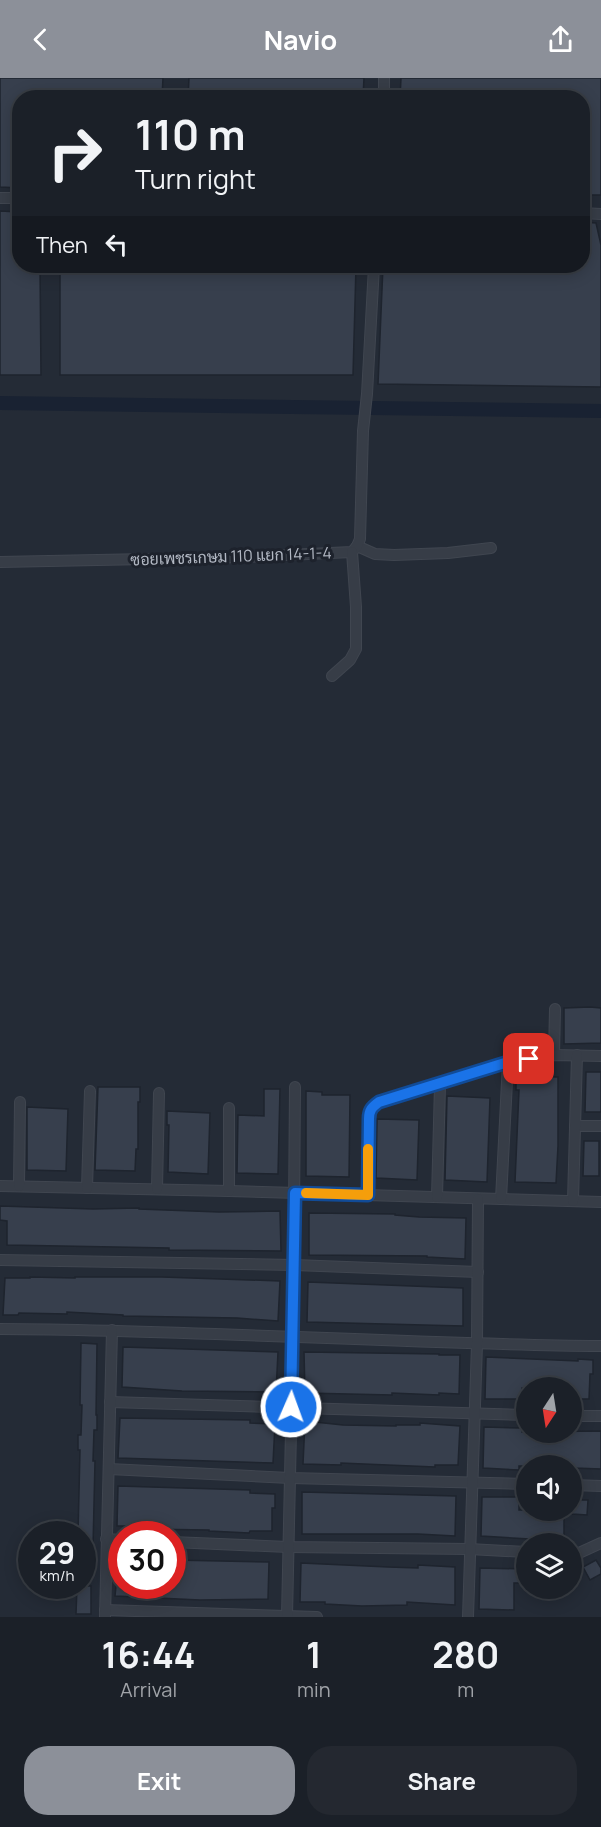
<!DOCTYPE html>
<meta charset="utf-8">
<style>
:root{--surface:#1b2028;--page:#242830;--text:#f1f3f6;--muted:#a0a3a8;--line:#393e45;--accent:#8c9099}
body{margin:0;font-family:Manrope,Sarabun,sans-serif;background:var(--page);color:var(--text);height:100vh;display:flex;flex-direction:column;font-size:22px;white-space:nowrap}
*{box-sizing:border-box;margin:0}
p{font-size:20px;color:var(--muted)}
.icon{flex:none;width:33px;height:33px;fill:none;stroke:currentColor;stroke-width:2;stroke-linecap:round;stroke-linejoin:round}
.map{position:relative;height:1539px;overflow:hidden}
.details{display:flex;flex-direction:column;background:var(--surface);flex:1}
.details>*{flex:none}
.hud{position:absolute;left:12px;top:12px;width:578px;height:183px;border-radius:24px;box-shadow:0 3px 15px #0003,0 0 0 2px var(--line);background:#1b2028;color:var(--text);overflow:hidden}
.needle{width:39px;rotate:192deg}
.controls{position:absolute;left:516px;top:1299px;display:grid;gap:12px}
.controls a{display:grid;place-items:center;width:66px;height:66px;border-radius:50%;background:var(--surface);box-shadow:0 3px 15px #0003,0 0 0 2px var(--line);font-size:30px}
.speed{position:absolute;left:18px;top:1443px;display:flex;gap:12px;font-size:30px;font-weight:700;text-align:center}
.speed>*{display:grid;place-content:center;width:78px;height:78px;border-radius:50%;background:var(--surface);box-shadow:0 3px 15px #0003,0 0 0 2px var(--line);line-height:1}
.speed small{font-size:15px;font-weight:400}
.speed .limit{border:9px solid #d22;background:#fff;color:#111}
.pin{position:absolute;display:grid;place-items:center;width:51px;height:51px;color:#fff;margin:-26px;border-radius:12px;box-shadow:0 3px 9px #0006}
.me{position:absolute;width:66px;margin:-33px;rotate:2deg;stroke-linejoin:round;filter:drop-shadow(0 0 4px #0008)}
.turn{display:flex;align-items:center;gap:21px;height:126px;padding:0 24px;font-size:27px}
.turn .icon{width:78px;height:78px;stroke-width:2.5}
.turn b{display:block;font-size:42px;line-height:51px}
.then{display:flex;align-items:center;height:57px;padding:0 24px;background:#0003;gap:12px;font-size:22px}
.eta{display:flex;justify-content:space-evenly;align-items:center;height:102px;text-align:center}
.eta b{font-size:36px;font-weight:700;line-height:42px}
.action{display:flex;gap:12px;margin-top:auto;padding:12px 24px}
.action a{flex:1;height:69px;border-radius:24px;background:var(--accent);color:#fff;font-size:24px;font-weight:700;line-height:69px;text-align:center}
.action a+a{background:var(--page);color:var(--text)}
header{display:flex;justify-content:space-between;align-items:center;height:78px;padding:0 24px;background:var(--accent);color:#fff;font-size:27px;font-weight:700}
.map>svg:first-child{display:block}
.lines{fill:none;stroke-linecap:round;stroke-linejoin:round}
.canal{stroke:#192232;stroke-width:14}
.building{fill:#373f4d;stroke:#1e242e;stroke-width:1.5}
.minor-casing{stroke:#404650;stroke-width:12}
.minor{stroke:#373d47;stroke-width:10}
.route-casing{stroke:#114b97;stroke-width:15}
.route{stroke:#1a73e8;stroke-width:10}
.slow{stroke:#f59e0b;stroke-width:10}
.labels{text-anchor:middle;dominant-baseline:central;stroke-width:6;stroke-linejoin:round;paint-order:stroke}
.street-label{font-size:16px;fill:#b2b8c3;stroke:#1d222c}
</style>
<header><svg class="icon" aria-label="back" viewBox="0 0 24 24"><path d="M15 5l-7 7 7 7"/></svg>Navio<svg class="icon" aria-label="share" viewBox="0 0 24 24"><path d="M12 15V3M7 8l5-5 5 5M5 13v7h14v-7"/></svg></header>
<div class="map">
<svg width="601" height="1539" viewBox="0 0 601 1539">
<rect width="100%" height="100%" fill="#242b36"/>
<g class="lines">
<polyline class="canal" points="0,325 601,333"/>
</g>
<g class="building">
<polygon points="0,0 163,0 162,20 20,20 20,110 0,109"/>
<polygon points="189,0 364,0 363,20 188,20"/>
<polygon points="401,0 601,0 601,117 582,117 582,20 400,20"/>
<polygon points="0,133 20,134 20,188 40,188 41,297 0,297"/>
<polygon points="582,144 596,145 601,167 601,309 378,306 383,188 582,188"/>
<polygon points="60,188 356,188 353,297 60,297"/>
<polygon points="590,929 601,930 601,965 564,966 564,930"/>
<polygon points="586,994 601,994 601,1034 585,1034"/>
<polygon points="516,998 558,999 558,1068 556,1105 515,1104 519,1012 516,1012"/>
<polygon points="98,1009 140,1009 140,1024 138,1024 138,1071 136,1071 135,1093 95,1092"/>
<polygon points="264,1011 280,1011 278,1096 237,1095 238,1037 264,1038"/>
<polygon points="306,1013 322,1014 322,1017 350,1017 349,1099 306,1098"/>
<polygon points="447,1018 490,1020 487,1104 445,1102"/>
<polygon points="27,1029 68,1031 66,1093 27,1092"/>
<polygon points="167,1033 210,1035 208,1096 168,1094 169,1047 167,1047"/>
<polygon points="377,1041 419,1042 417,1102 376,1100"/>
<polygon points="584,1063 599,1063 599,1098 583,1098"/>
<polygon points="0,1128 93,1131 139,1130 139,1131 219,1134 280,1133 281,1173 169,1172 169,1170 7,1167 7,1143 0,1142"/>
<polygon points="309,1135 395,1136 395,1137 419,1139 466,1140 465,1181 427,1179 427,1178 309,1177"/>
<polygon points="30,1199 75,1200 75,1199 162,1199 280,1203 278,1243 237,1240 123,1238 123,1237 67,1234 67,1236 19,1235 18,1237 3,1237 5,1200 30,1200"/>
<polygon points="308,1204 463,1210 463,1248 307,1244"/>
<polygon points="81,1265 97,1266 96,1337 97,1337 97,1352 94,1352 93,1383 95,1383 93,1469 82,1469 82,1456 78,1456 80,1372 78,1372 78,1357 81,1357 82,1327 80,1327"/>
<polygon points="123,1269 278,1274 276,1314 182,1313 122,1309"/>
<polygon points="304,1274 439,1276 439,1277 460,1277 459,1316 439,1315 439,1317 392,1315 392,1317 305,1315"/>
<polygon points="486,1279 578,1283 578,1281 593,1282 593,1296 590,1296 589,1321 572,1321 572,1310 522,1310 522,1321 485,1321"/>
<polygon points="120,1340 250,1342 250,1345 275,1346 273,1385 118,1380"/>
<polygon points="305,1343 343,1347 396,1348 396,1347 420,1347 420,1345 460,1348 458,1387 435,1387 435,1389 341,1385 341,1387 303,1386"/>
<polygon points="484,1349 522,1350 522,1354 601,1353 601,1391 574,1390 574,1388 519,1388 519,1392 483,1390"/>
<polygon points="118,1408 250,1412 250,1415 275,1416 275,1430 272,1430 272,1453 250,1453 249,1455 209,1453 209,1452 140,1451 140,1448 117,1448"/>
<polygon points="302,1414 456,1418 455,1458 418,1456 302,1456"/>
<polygon points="482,1419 519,1419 519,1432 564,1432 564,1463 481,1458"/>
<polygon points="572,1422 588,1422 587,1437 572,1436"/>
<polygon points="172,1482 269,1484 268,1521 200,1522 115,1518 116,1508 172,1508"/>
<polygon points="596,1482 601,1490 601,1496 590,1502 583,1489"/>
<polygon points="301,1485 388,1489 418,1490 418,1487 455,1489 455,1527 407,1524 407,1527 362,1528 325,1526 325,1524 300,1524"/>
<polygon points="480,1490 526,1491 526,1505 514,1505 514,1532 479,1531"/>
<polygon points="77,1508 91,1508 91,1536 76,1536"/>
</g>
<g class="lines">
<g class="minor-casing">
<g id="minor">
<polyline points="384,20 384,0"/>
<polyline points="0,120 20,120"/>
<polyline points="582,135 601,136"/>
<polyline points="357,468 375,476 394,477 448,475 491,470"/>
<polyline points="0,484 244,479 352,474 357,468 360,461 363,353 367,316 374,188"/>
<polyline points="332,598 350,582 356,571 356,529 352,474"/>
<polyline points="554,977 555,931"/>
<polyline points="575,1048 601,1048"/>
<polyline points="0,1108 229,1113 601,1124"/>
<polyline points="19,1108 20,1024"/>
<polyline points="87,1110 90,1013"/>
<polyline points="157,1111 159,1015"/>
<polyline points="229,1113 229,1030"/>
<path d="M368,1117L369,1041C370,1032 372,1029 379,1024L508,984L554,977L601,978"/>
<polyline points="437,1119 440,1007"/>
<polyline points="501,1121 508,984"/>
<polyline points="573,1123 577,977"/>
<polyline points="0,1182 294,1187 478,1194"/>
<path d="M0,1251C200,1252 401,1266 601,1268"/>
<polyline points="110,1324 526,1337"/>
<polyline points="572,1338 601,1338"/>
<polyline points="109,1391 290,1400 526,1406"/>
<polyline points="572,1407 601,1408"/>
<polyline points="106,1461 122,1462"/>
<polyline points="172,1464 288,1469 469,1471 526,1474"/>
<polyline points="572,1476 579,1475 601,1465"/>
<polyline points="105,1532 317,1539"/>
<polyline points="105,1539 112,1252"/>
<polyline points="287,1539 293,1259 295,1009"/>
<polyline points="468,1539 477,1266 478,1121"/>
</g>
</g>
<use href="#minor" class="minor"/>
</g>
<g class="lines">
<g class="route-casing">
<path id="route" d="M291,1329L295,1115L368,1117L369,1041C369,1032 372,1029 379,1024L508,984L529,981"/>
</g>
<use href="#route" class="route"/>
<polyline class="slow" points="306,1115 368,1117 368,1071"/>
</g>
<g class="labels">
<g class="street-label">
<text transform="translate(231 478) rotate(-2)">ซอยเพชรเกษม 110 แยก 14-1-4</text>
</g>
</g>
</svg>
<div class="controls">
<a><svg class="needle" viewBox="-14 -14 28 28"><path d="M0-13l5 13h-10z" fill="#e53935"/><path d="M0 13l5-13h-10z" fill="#a0a3a8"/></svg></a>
<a><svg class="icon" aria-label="sound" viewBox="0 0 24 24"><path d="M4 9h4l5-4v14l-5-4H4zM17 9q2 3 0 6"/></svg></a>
<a><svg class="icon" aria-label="layers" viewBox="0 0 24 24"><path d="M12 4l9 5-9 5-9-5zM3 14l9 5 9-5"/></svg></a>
</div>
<div class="speed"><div>29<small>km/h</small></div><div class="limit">30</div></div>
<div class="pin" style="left:529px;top:981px;background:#d93025"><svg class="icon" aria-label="arrive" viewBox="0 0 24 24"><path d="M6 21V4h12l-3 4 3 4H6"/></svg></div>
<svg class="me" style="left:291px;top:1329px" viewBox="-20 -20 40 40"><circle r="17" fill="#1a73e8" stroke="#fff" stroke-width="3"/><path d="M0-11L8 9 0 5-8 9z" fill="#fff"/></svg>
<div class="hud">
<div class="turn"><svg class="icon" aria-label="right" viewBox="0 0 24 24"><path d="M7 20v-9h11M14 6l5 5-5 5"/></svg><div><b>110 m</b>Turn right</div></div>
<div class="then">Then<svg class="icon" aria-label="left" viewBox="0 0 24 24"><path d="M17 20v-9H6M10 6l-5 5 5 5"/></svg></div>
</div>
</div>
<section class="details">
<div class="eta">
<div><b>16:44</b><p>Arrival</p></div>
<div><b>1</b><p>min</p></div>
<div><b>280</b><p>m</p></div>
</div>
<div class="action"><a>Exit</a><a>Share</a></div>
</section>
